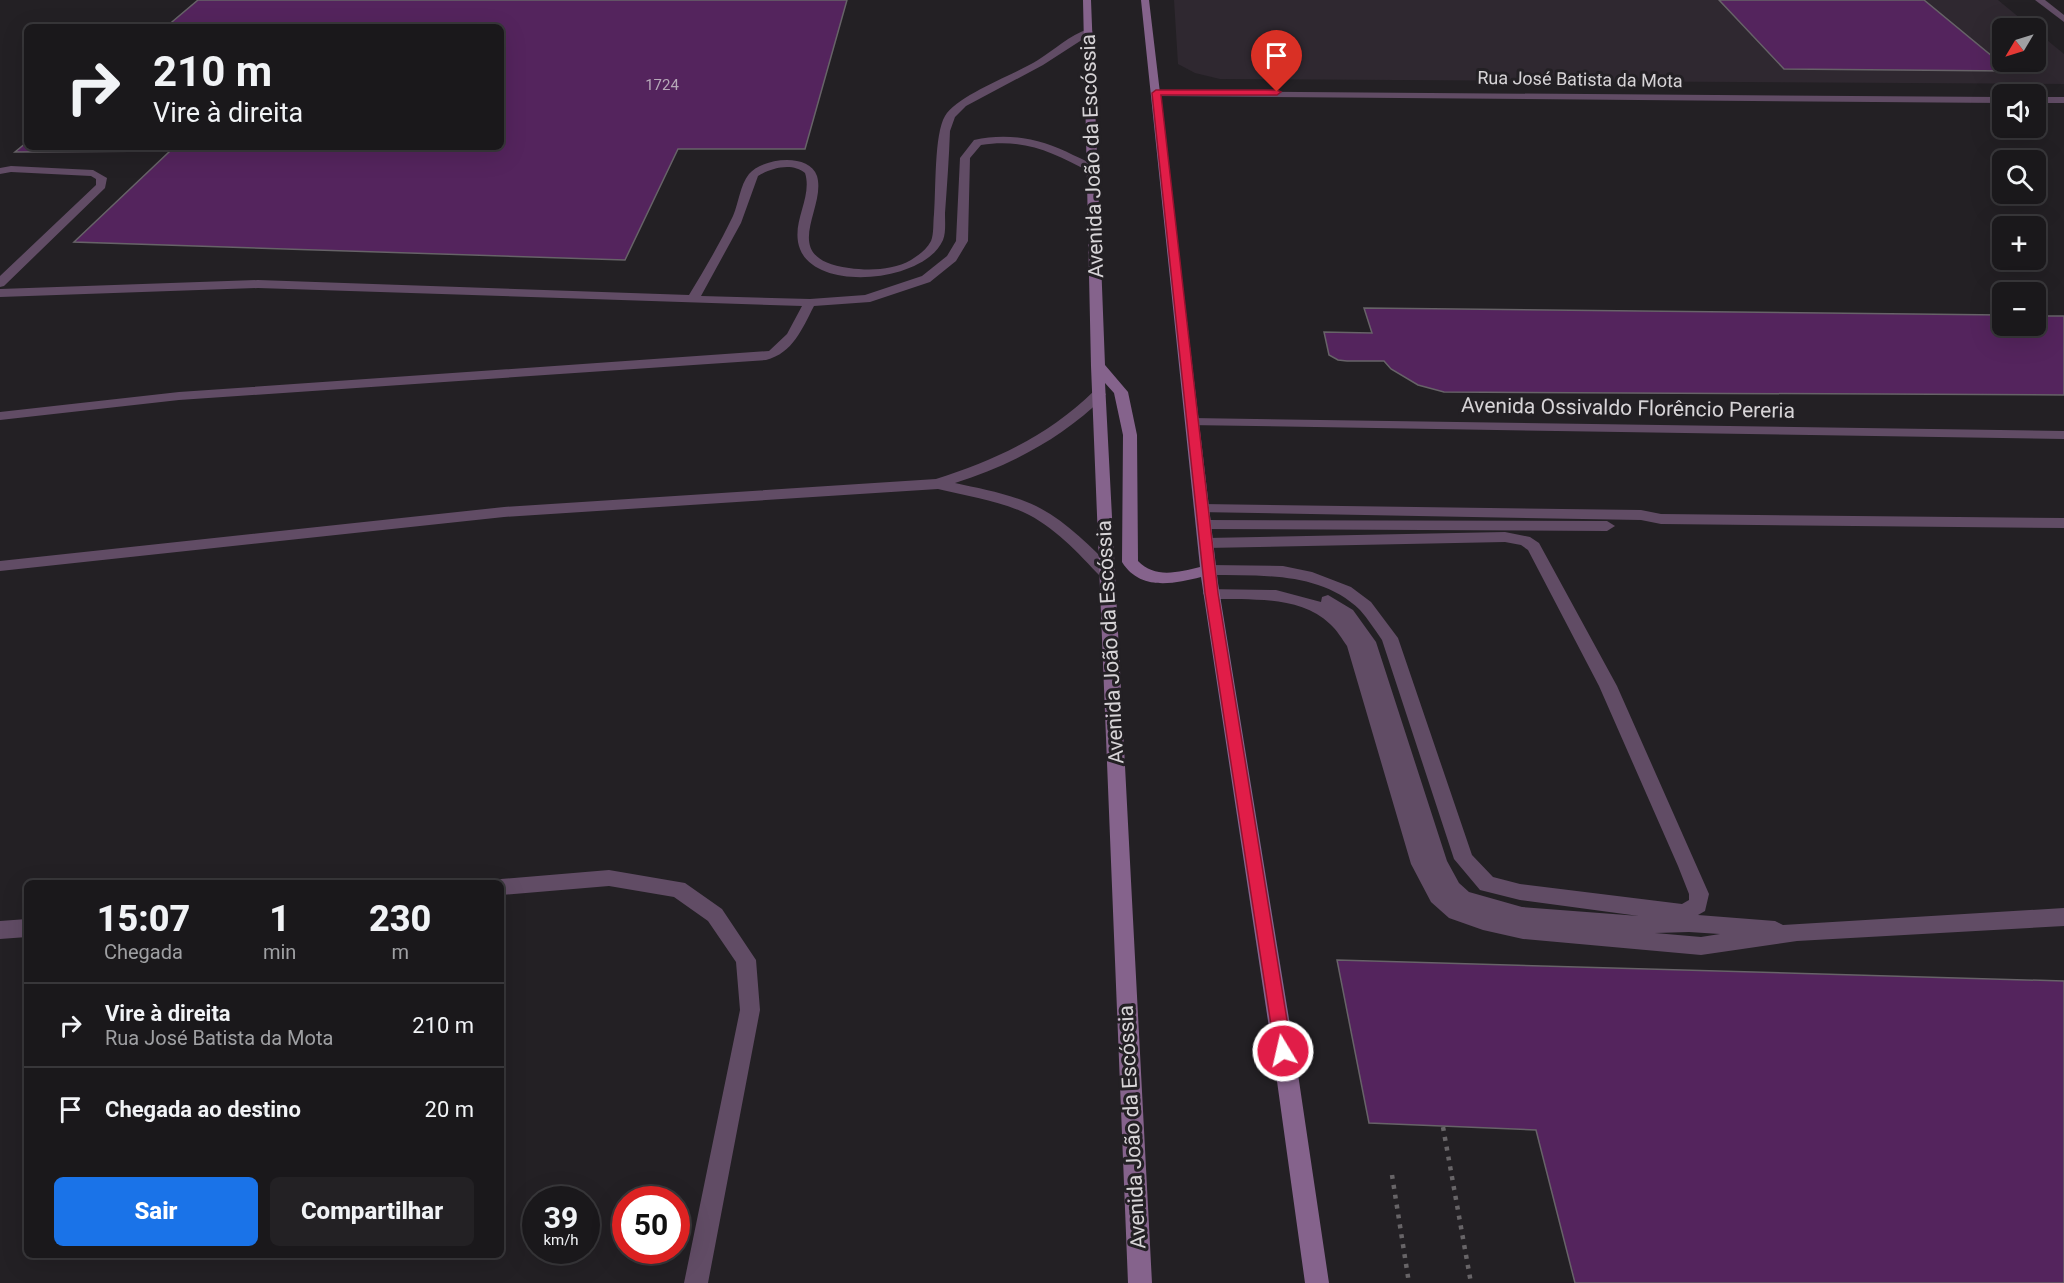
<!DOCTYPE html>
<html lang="pt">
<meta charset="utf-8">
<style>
:root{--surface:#1a181b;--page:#232124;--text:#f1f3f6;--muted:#9fa0a3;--line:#38373a;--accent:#1a73e8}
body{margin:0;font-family:Roboto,sans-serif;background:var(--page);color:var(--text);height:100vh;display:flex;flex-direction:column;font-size:22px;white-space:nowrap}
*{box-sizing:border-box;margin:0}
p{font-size:20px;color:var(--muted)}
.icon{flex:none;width:33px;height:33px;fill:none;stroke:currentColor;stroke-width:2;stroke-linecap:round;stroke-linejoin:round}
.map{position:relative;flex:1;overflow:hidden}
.side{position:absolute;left:24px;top:880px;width:480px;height:378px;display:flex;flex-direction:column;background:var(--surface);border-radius:9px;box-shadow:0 6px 24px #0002,0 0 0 2px var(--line)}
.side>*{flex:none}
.banner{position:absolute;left:24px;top:24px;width:480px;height:126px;border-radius:9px;box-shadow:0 6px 24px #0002,0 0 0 2px var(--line);background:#1a181b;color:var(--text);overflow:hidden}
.needle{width:39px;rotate:232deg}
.buttons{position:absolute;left:1992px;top:18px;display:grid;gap:12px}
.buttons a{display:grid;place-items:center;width:54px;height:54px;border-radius:9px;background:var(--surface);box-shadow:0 6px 24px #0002,0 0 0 2px var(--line);font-size:30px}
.speed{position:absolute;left:522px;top:1186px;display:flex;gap:12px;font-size:30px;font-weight:700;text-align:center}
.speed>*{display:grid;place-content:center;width:78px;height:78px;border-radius:50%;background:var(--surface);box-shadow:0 6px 24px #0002,0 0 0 2px var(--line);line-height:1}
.speed small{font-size:15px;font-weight:400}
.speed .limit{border:9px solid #d22;background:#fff;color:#111}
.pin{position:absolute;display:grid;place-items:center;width:51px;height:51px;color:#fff;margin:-62px -26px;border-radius:50% 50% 50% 0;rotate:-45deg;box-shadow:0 0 6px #0007}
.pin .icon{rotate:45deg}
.me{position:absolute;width:66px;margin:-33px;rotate:351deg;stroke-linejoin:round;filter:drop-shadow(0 0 4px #0008)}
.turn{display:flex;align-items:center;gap:21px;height:126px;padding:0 30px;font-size:27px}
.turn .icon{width:78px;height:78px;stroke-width:2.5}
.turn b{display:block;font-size:42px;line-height:51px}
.eta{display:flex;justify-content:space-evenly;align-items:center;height:102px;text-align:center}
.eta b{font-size:36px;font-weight:800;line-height:42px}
.button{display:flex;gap:12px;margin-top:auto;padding:12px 30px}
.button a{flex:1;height:69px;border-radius:9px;background:var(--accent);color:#fff;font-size:24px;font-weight:800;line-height:69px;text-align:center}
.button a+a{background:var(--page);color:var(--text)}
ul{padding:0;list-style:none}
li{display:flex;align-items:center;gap:18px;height:84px;padding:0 30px;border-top:2px solid var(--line)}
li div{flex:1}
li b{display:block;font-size:22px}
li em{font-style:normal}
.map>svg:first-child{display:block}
.built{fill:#2f2830}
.building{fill:#54245d;stroke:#676368;stroke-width:1.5}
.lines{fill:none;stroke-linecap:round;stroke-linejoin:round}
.path{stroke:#676467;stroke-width:4.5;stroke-dasharray:4 6;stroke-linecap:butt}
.service{fill:#614c65;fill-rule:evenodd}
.minor{fill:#614c65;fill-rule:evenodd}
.secondary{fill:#85638c;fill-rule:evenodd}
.route{fill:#e11d48;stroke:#92132f;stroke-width:1.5}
.labels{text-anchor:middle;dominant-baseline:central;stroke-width:6;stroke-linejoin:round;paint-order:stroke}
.far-number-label{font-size:15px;fill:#b6a8b8}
.far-street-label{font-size:18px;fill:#d7d4d7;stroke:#232024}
.street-label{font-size:21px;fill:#d7d4d7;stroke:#232024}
</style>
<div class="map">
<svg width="2064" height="1283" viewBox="0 0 2064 1283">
<rect width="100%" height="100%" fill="#232024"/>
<polygon class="built" points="1174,0 1998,0 2032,28 2002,28 2002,62 2036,62 2036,31 2064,54 2064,84 1220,79 1195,73 1178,64"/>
<g class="building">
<polygon points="198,0 847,0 805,149 678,149 625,260 74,242 170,151 15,152 27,142 27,147 501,147 501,27 166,27"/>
<polygon points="1719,0 1924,0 2010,71 1784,69"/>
<polygon points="1364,308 2002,315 2002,326 2036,326 2036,316 2064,316 2064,395 1444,392 1418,385 1391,369 1384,361 1347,361 1338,360 1329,355 1324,332 1372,333"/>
<polygon points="1337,960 2064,981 2064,1283 1575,1283 1536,1130 1369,1123"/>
</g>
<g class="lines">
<g class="path">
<polyline points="1443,1127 1471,1283"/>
<polyline points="1392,1175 1409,1283"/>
</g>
<g class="service">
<path d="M1088,29L1093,32L1091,34L1043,65L966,106L955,117L950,131C949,158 947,186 945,213C945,221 946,233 943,240C925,282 817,293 800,249C790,223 813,198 805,173C792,162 771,168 758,176L741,223L701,296L810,299L865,295L922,276L947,256L956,241L960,158L974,140C1009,132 1042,139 1073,155C1082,159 1091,163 1097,169L1092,172L1088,171C1053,152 1022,138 981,145L970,158L968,241L956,261L930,282L870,302L814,306C802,329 793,353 766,360L179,400L0,420V412L179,392L769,351L787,334L802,306L258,288L0,297V289L258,280L689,295C705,269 720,243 733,216C739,202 740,185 749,174C762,158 809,152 817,176C827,210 776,258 849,268C870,271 893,270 911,260C919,255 927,249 931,241C934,234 933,222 934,214C936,191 934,134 945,116C957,95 1016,74 1038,60C1054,50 1070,35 1088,29Z"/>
<polygon points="11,166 93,170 107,178 105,188 4,286 0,287 0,276 96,185 96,179 91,176 11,172 0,174 0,168"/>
<polygon points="1202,504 1641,510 1661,514 2064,518 2064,528 1661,524 1641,520 1197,512 1195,509 1197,506"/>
<polygon points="1204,520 1607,521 1615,526 1607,531 1199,529 1196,525 1199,521"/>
<path d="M1505,532L1530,537L1539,543L1617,686L1709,894L1705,911L1698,915L1775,921L1783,925L2064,908V926L1797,941L1701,955L1523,939L1483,930L1449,918L1431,902L1411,864L1347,646C1342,639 1337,630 1330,624C1299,595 1250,600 1211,599L1205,597L1203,593L1205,589L1276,590L1321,602L1322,597L1328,595L1353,610L1376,642L1447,861L1459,883L1469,892L1522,907L1639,916L1520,900L1480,890L1454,859L1382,640C1375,630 1368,619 1360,610C1320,571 1260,576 1209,575L1203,574L1201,570L1203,566L1209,565L1283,566L1312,572L1351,587L1371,602L1398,638L1472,855L1493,877L1520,884L1682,904L1689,900V894L1678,866L1599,686L1528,550L1521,545L1505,542L1206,548L1198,543L1206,538ZM1689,932L1720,934L1701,937L1655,933Z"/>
<polygon points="609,870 685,883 722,909 756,960 760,1010 708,1283 684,1283 740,1010 736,962 708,921 674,897 609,886 501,895 501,884 493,884 501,879"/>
<polygon points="27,919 27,937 0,939 0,921"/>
</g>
<g class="minor">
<polygon points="2035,0 2045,0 2064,15 2064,22"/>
<polygon points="1153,91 2002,97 2002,103 1156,96 1151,93"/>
<rect x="2036" y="97" width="28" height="6"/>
<path d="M1099,390L1106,394L1104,397C1061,439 1011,465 955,483C982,489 1011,494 1036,506C1066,521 1090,546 1113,569L1115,573L1113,577H1101C1078,553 1054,526 1023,512C996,500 966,496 938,489L504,517L0,571V561L504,507L936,479C996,460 1049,435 1094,391Z"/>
<polygon points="1192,418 2064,431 2064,439 1187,425 1185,422"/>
</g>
<path class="secondary" d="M1083,0H1091L1105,365L1128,392L1137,435L1138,561C1155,579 1179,572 1200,567L1141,0H1149L1218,583L1298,1074L1329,1283H1305L1276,1074L1201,577C1173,584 1140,591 1122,562L1123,435L1114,393L1105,383L1152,1283H1128L1091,366Z"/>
</g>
<polygon class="route" points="1156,90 1277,90 1281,92 1277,95 1161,95 1218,593 1292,1051 1290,1057 1283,1059 1277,1057 1275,1051 1205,593 1152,93"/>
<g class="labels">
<g class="far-number-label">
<text x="662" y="85">1724</text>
</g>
<g class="far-street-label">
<text transform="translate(1580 79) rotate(1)">Rua José Batista da Mota</text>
</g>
<g class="street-label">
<text transform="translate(1092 156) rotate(-92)">Avenida João da Escóssia</text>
<text transform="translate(1628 408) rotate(1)">Avenida Ossivaldo Florêncio Pereria</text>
<text transform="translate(1110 642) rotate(-93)">Avenida João da Escóssia</text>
<text transform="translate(1132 1127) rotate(-93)">Avenida João da Escóssia</text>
</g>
</g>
</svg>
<div class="buttons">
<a><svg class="needle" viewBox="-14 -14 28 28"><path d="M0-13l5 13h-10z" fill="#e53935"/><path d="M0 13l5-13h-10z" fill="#9fa0a3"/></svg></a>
<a><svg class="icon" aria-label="sound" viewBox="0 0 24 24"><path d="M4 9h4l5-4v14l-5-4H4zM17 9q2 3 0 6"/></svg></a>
<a><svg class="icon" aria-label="search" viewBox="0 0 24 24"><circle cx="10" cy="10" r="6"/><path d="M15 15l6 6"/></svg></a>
<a>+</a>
<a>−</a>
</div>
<div class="speed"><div>39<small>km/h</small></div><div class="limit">50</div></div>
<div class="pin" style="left:1277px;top:92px;background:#d93025"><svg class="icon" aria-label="arrive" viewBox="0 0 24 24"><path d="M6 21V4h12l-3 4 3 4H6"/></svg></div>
<svg class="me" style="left:1283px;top:1051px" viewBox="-20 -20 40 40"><circle r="17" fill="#e11d48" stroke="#fff" stroke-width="3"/><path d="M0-11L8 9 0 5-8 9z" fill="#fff"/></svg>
<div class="banner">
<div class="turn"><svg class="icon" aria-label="right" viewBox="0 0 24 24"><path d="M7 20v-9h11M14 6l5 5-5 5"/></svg><div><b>210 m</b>Vire à direita</div></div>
</div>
<section class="side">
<div class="eta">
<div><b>15:07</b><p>Chegada</p></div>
<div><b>1</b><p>min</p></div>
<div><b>230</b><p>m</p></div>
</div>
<ul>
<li><svg class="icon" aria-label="right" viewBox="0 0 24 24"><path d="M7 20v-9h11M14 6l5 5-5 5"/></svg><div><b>Vire à direita</b><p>Rua José Batista da Mota</p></div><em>210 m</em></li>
<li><svg class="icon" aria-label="arrive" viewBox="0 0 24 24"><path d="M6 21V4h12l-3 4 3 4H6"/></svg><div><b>Chegada ao destino</b></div><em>20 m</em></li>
</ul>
<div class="button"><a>Sair</a><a>Compartilhar</a></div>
</section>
</div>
